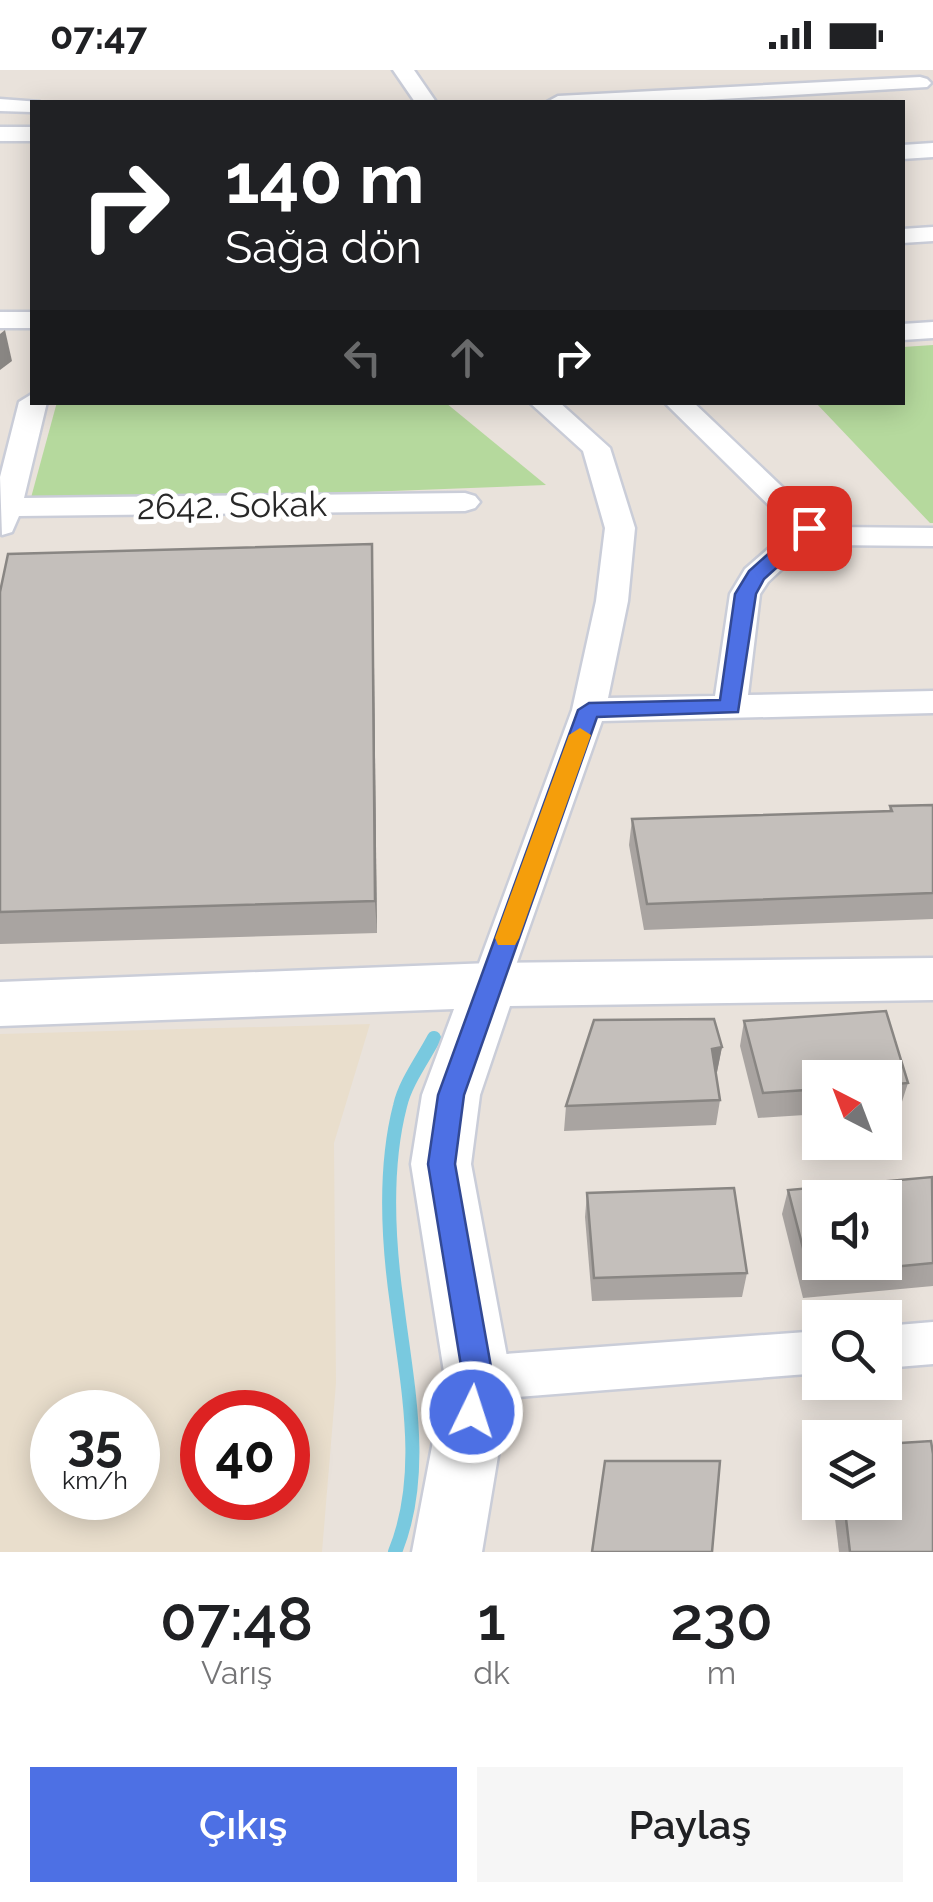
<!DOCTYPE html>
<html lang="tr">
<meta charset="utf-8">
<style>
:root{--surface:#fff;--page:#f6f6f6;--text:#202124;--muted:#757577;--accent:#4d70e4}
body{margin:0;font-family:Raleway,sans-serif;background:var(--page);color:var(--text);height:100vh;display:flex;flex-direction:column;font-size:38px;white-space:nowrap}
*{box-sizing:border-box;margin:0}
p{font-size:32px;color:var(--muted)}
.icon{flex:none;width:55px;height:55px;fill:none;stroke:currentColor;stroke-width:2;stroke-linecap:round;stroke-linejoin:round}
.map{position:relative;height:1482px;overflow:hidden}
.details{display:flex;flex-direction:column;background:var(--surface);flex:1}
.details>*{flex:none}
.top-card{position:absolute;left:30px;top:30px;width:875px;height:305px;border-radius:0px;box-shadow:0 5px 25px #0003;background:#202124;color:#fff;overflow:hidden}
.needle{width:65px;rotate:318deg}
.tools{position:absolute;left:802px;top:990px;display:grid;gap:20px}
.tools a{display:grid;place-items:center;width:100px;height:100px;border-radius:0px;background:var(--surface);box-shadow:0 5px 25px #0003;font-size:50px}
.speed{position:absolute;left:30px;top:1320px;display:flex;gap:20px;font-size:50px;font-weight:700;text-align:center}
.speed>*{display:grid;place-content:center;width:130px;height:130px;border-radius:50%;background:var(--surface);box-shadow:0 5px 25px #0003;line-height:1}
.speed small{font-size:25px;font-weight:400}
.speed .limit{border:15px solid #d22;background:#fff;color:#111}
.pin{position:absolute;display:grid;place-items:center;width:85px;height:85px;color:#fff;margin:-42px;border-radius:20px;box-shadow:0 5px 15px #0006}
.me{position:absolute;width:110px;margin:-55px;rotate:4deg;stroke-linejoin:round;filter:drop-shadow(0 0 8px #0008)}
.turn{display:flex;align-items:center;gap:35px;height:210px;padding:0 30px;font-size:45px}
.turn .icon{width:130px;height:130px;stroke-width:2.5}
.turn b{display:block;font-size:70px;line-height:85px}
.lanes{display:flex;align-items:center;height:95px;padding:0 30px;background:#0003;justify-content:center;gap:50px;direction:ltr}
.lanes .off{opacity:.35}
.eta{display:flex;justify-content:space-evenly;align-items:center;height:170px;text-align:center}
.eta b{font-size:60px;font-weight:600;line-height:70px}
.button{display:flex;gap:20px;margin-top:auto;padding:20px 30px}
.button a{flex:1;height:115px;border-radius:0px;background:var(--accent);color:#fff;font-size:40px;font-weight:600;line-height:115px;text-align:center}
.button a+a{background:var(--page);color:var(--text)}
.status{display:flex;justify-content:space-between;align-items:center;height:70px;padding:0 50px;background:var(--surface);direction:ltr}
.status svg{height:28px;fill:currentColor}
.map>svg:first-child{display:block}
.education{fill:#e9decc;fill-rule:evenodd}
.green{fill:#b5d99d}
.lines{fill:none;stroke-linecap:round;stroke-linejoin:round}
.stream{stroke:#79c9df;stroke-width:14}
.street-casing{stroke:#cacdd8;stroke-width:5}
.secondary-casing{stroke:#cacdd8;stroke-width:5}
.street{fill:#fff;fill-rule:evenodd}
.secondary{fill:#fff;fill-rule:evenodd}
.wall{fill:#a9a4a1}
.shaded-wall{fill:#898683}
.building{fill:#c4bfbb;stroke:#898683;stroke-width:2.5;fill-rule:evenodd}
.route{fill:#4d70e4;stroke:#324994;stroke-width:2.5}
.slow{fill:#f59e0b}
.labels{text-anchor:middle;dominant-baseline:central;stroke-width:10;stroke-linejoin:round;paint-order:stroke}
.street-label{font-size:35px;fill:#282828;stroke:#fff}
</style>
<div class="status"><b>07:47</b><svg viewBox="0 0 49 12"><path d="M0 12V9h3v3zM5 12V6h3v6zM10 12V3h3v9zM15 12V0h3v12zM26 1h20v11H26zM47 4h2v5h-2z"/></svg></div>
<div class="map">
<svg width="933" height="1482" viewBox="0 0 933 1482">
<rect width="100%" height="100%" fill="#e9e2db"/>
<path class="education" d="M370,954L334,1073L336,1313L322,1482H0V964ZM52,1342H138V1428H52ZM202,1342H288V1428H202Z"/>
<g class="green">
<polygon points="933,275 933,453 930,453 816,333 902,332 903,277"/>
<polygon points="57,332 446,333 546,415 29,435"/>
</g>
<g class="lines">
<path class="stream" d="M395,1482C427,1403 407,1316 397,1234C388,1171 384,1098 400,1036C405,1013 423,989 434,968"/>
<g class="street-casing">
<g id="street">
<polygon points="393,0 414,0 436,32 415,32"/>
<polygon points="920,7 927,9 931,13 927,17 671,32 547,32 558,26"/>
<polygon points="0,29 40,32 32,32 32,42 0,41"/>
<rect x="0" y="57" width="32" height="14"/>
<polygon points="933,73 933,87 902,89 902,75"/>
<polygon points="933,157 933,171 902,173 902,159"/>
<rect x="0" y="242" width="32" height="16"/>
<polygon points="933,252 933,268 902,270 902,254"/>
<polygon points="32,324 32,332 47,332 24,428 465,423 475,426 480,432 475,438 465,441 19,446 12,462 2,465 0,407 19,332"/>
<polygon points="529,332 559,332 610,378 635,458 628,531 608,628 715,626 730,524 745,499 792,458 664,332 693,332 819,452 830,457 933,458 933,476 825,475 812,471 768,512 760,524 748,625 933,621 933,643 602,651 509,915 504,926 490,930 476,926 471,915 572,640 596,531 605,458 583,381"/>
<polygon points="933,1252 933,1294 885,1298 885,1256"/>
<polygon points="820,1261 820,1303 478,1330 462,1323 455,1308 462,1293 478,1286"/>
</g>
</g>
<g class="secondary-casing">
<polygon id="secondary" points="933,888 933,930 510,936 480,1025 471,1094 511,1308 482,1482 412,1482 445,1308 411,1094 422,1025 454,939 0,956 0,912 490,893"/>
</g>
<use href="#street" class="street"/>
<use href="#secondary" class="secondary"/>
</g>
<g class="wall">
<polygon points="372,474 377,863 0,874 0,522"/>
<polygon points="933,735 933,849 644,860 629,775 632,749 889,741 890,736"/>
<polygon points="744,951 908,1013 900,1038 885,1039 885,1008 820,1008 820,1044 758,1048 740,976"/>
<polygon points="722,977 717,1002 716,1002 720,1030 716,1055 564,1061 566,1036"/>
<polygon points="933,1110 933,1216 803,1228 782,1144 788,1120"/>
<polygon points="587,1123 747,1203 742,1227 592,1231 585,1147"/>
<polygon points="833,1432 885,1432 933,1482 839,1482"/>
</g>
<g class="shaded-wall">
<polygon points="5,260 12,291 0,300 0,264"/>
<polygon points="372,474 373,506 377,863 375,831"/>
<polygon points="722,977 717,1002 708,1004 712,979"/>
</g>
<g class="building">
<polygon points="372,474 375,831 0,842 0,522 8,484"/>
<polygon points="933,735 933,823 647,834 632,749 892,741 890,736"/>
<polygon points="886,941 908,1013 885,1015 885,1008 820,1008 820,1019 763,1023 744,951"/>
<polygon points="714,949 722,977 712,979 720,1030 566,1036 594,950"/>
<path d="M932,1107L933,1193L810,1205L788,1120ZM820,1128H885V1192H820Z"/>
<polygon points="734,1118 747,1203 594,1208 587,1123"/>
<polygon points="931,1371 933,1384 933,1482 850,1482 844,1432 885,1432 885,1374"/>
<polygon points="605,1391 720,1391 712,1482 592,1482"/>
</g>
<polygon class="route" points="809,452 818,458 816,462 764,509 756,524 738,642 597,647 464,1025 455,1094 493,1308 482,1353 472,1357 461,1353 456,1342 463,1308 428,1094 438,1025 578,640 589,633 720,630 735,524 749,501 802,454"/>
<polygon class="slow" points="580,658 591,665 519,868 515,875 498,875 495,868 569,665"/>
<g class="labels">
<g class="street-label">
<text transform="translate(232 435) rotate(-1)">2642. Sokak</text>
</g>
</g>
</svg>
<div class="tools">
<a><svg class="needle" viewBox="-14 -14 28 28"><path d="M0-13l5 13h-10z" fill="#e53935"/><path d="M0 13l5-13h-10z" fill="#757577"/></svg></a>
<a><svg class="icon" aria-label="sound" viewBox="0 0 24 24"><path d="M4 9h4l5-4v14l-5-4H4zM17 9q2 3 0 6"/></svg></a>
<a><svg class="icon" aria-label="search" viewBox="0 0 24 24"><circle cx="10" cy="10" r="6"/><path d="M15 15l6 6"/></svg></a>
<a><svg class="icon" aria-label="layers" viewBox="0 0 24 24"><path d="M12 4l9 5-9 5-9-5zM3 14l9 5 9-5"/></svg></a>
</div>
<div class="speed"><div>35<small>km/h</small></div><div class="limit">40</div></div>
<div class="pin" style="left:809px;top:458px;background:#d93025"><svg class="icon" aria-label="arrive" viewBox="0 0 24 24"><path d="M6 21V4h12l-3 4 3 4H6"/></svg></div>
<svg class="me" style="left:472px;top:1342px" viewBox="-20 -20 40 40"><circle r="17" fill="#4d70e4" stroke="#fff" stroke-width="3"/><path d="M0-11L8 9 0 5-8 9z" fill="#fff"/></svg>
<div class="top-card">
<div class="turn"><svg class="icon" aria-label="right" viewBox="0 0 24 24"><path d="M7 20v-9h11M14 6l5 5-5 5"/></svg><div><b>140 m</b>Sağa dön</div></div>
<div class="lanes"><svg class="icon off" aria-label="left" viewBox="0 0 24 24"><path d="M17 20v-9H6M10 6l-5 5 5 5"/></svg><svg class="icon off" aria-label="ahead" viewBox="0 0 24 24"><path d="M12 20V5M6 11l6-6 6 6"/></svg><svg class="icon" aria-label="right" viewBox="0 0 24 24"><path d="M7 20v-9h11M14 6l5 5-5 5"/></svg></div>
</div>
</div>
<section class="details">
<div class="eta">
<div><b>07:48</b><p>Varış</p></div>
<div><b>1</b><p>dk</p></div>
<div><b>230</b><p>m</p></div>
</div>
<div class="button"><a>Çıkış</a><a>Paylaş</a></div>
</section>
